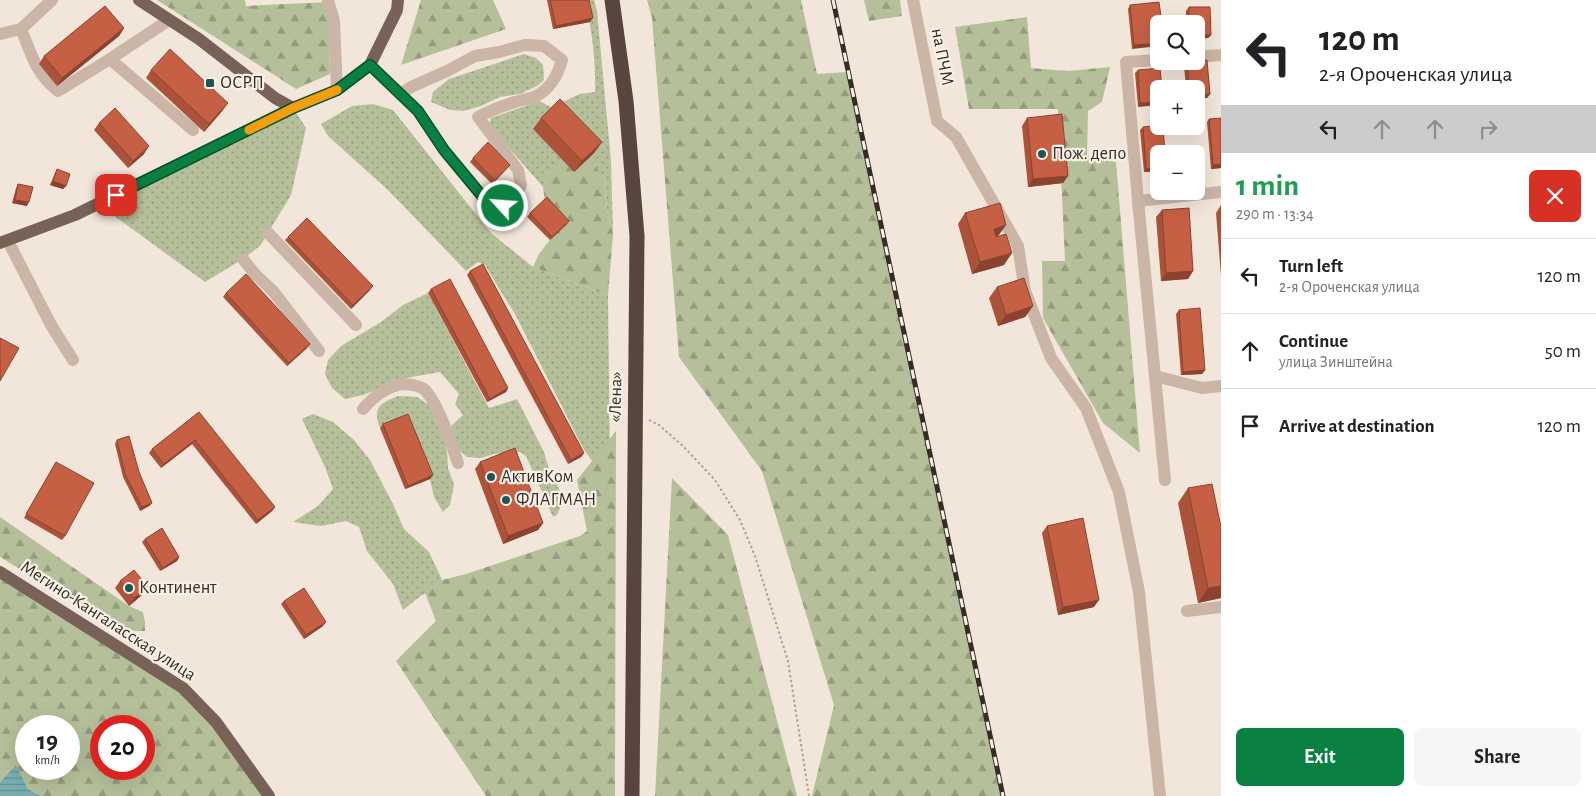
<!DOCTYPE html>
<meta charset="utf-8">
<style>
:root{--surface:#fff;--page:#f6f6f6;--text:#202124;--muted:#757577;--line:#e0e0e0;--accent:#0b8043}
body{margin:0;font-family:"Alegreya Sans",sans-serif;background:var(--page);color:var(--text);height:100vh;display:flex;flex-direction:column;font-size:19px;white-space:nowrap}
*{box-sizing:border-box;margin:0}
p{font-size:16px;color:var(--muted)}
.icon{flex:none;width:28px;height:28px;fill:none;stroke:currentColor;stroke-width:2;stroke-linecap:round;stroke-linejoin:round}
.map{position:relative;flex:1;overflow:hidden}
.details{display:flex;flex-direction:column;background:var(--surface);width:375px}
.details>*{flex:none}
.guide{background:#fff;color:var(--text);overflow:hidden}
.fabs{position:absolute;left:1150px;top:15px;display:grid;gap:10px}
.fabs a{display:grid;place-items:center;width:55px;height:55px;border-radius:8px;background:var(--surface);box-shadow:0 5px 20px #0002;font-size:25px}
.speed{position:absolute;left:15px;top:715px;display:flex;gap:10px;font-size:25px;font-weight:700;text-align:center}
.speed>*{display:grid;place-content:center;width:65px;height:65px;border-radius:50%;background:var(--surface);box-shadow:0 5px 20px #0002;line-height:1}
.speed small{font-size:12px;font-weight:400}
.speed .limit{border:8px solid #d22;background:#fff;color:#111}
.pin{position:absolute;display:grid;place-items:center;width:42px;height:42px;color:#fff;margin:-21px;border-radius:10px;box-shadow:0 2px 8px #0006}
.me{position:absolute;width:55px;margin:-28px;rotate:296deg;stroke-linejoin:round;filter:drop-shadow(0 0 4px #0008)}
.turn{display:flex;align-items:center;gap:18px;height:105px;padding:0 15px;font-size:22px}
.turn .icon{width:65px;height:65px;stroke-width:2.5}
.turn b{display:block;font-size:35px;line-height:42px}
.lanes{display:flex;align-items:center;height:48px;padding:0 15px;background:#0003;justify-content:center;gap:25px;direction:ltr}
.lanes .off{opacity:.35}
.round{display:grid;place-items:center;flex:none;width:52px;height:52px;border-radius:8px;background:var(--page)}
.head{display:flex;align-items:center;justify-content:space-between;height:85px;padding:0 15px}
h1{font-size:30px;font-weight:700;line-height:38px;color:#1e9e55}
.cta{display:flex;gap:10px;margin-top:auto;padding:10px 15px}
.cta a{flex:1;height:58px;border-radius:8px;background:var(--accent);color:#fff;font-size:20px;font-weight:700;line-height:58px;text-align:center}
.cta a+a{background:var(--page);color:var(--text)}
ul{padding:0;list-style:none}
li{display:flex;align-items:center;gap:15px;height:75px;padding:0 15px;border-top:1px solid var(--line)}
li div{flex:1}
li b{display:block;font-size:19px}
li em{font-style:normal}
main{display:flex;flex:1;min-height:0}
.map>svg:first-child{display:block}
.grass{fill:url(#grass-dots)}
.forest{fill:url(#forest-firs);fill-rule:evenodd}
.water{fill:url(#water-rules)}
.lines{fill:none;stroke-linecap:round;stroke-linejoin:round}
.path{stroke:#b59f90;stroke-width:2;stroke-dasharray:2.5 2.5;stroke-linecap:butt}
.minor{stroke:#cab5a6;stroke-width:12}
.major{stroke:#786258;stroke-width:12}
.highway{stroke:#57453e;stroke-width:15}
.rail-casing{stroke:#362b27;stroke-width:5}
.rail{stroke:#f9f0e6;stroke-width:3;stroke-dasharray:9;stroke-linecap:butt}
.wall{fill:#aa533a}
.shaded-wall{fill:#8b4330}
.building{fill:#c66044;stroke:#8b4330}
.route-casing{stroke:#07532c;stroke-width:12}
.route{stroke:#0b8043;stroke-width:9}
.slow{stroke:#f59e0b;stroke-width:9}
.poi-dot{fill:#1d5557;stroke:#f9f0e6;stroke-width:2}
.labels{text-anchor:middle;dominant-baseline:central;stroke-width:4.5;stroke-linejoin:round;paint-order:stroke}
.street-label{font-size:18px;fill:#362b27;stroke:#f9f0e6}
.poi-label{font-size:18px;fill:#362b27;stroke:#f9f0e6;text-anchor:start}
</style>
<main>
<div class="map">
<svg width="1221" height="796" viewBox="0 0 1221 796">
<defs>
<pattern id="grass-dots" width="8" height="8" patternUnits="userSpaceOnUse" patternTransform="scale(1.25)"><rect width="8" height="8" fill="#b5c09a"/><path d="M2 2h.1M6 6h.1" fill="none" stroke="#949c7e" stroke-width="1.8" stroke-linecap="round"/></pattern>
<pattern id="forest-firs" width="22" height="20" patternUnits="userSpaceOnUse" patternTransform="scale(1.25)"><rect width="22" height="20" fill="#b5c09a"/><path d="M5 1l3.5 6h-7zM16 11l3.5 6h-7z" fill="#949c7e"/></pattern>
<pattern id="water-rules" width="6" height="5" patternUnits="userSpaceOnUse" patternTransform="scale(1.25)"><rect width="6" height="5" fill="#79aeaf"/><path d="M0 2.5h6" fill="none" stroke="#648e8e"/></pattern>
</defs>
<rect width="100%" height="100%" fill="#f2e6da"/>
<g class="grass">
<path d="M585,0H594L597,11L611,161L613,234L607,211L604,180L550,171L543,187L489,125L491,118L539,101L551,107L580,94L595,92C596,62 592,30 585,0Z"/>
<polygon points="524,54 536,58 543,65 544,80 537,86 520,94 500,97 481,106 464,111 450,110 431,102 433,92 449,79"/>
<polygon points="373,104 393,110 491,233 533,267 608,296 610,466 603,477 583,448 516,316 485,265 478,262 466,271 389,191 328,136 321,124 352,106"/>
<polygon points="293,108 306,128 291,195 260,246 243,259 205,282 98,204"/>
<polygon points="428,293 489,408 517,399 544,452 550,472 561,493 563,501 557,515 553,517 526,456 520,452 494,454 481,458 467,457 457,448 451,426 463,415 455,404 459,394 440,372 406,378 363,395 345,399 332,388 325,374 328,360 341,346 381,322 403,305"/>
<path d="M398,396L417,397L429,405L443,436L447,452L448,468L454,485L450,505L443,512L434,497L430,479L380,428C372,408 380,403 398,396Z"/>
<polygon points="313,414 333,422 354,440 370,460 393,504 404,529 429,552 445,586 422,595 403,610 393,584 367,551 359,527 346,521 321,526 293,522 318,506 333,489 325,467 302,419"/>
</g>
<g class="forest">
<polygon points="157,0 245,0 246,6 328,2 330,74 296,89"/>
<polygon points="421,0 493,0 506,29 401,65"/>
<polygon points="647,0 801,0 817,74 847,72 1003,796 812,796 834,705 762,471 679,357 652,18"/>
<polygon points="864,0 900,0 902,16 869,21"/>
<polygon points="1027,17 1031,68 1068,71 1110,67 1102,102 1088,111 1087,156 1116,162 1140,453 1103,423 1043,318 1042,261 1065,261 1058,109 969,109 955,27"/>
<polygon points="570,154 592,161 604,180 607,211 613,234 608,296 533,267 539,254 550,240 543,187 550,171 558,158"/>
<polygon points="616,431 615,796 486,796 396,661 436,621 422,585 466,574 580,536 587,531 577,480"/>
<polygon points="672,478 728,535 797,796 655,796"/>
<polygon points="0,517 129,606 143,612 145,622 145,631 134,631 96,615 0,557"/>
<path d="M0,572L183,688L269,796H41L28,789L16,765L0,782ZM26,726H69V769H26ZM101,726H144V769H101Z"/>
</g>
<polygon class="water" points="16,765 28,789 41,796 0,796 0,782"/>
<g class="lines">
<polyline class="path" points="649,420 659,425 683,446 715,480 740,520 755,556 788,661 809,796"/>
<g class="minor">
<path d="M52,0L21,29C32,55 35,73 58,91L110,59"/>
<polyline points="328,0 334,21 337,90"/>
<polyline points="913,0 937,121 956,137 1018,246 1025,291 1051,358 1086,408 1119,492 1139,592 1160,796"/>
<polyline points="169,20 110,59 193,130"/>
<polyline points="0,34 21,29"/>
<polyline points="1196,57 1221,55"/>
<polyline points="1159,60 1126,62 1138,201 1165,480"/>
<path d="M370,65L418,111L444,150L487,202L503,206L514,197L521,185L518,170L478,117C489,111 502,106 515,102C521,100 528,99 534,97C549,91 558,75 562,60L544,46L525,45L499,52L475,56L447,71L411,87L400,94"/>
<polyline points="1138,201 1221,192"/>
<polyline points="268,233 356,325"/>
<polyline points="8,241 51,325 73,360"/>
<polyline points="243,259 254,273 273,291 319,351"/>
<polyline points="1155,376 1202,388 1221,386"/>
<path d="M363,409C375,395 393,381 413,385C417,386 421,387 424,389C438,402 451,444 458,463"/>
<polyline points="1187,611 1221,607"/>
</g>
<g class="major">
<polyline points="139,0 199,39 275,98 293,108"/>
<polyline points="0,243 75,215 293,108 337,90 370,65 397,10 398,0"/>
<polyline points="0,572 183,688 216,722 269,796"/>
</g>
<polyline class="highway" points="612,0 626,101 637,236 632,796"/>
<g class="rail-casing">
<polyline id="rail" points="833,0 1003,796"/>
</g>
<use href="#rail" class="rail"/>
</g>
<g class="wall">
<polygon points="547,0 589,0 590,22 553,29"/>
<polygon points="1130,5 1162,24 1132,49 1128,9"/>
<polygon points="1189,7 1211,35 1208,38 1196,24 1186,24 1186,11"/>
<polygon points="124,28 119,36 57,86 39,64 44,56"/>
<polygon points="1187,62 1210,94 1207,98 1196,98 1196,89 1186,89 1184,66"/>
<polygon points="151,70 223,110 204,132 146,78"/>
<polygon points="1138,70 1162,89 1138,107 1135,73"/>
<polygon points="541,118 602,142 594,153 574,172 533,129"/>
<polygon points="1027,118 1068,176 1063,183 1028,187 1022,126"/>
<polygon points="1209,119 1221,168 1211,169 1207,122"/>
<polygon points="99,123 144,154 128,168 94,130"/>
<polygon points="1143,127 1159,154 1159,171 1144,172 1140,130"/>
<polygon points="473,158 510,165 492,184 470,162"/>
<polygon points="57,169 66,186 63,189 50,185 55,173"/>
<polygon points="18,184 27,206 12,203 16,188"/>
<polygon points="1221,205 1221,276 1216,213"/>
<polygon points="1162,210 1193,271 1188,279 1161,281 1156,217"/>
<polygon points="530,213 567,224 550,240 527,217"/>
<polygon points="965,213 1006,225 998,236 1004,265 972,274 958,224"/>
<polygon points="288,237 370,290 351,309 285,240"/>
<polygon points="470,271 584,453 581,457 568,464 467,275"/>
<polygon points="997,287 1033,306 1025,317 998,326 989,298"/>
<polygon points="431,289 508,388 506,392 487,402 428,293"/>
<polygon points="226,293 307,348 287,366 223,297"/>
<polygon points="1179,310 1205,370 1202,374 1181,375 1176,314"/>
<polygon points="199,412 275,507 272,511 256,524 192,444 161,468 149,453 152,449"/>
<polygon points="383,424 433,475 430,479 405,489 380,428"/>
<polygon points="117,440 139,472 152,503 149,506 140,511 123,477 115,444"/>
<polygon points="56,462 65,536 62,540 24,518"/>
<polygon points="480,462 543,523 538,530 503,544 475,469"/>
<polygon points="1188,488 1221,598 1198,603 1178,503"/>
<polygon points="1047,526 1094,607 1058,615 1042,533"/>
<polygon points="145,539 179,557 177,561 160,571 142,542"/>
<polygon points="120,581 148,587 142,595 129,606 115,588"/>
<polygon points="284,601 323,626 304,639 281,604"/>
</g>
<g class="shaded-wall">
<polygon points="593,18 590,22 553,29 556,26"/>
<polygon points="124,28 119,36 57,86 62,78"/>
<polygon points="1196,35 1211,35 1208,38 1196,39"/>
<polygon points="1159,43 1159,46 1132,49 1134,45"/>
<polygon points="1210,94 1207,98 1196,98 1196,95"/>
<polygon points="1159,102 1159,105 1138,107 1140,103"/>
<polygon points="228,103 223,110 204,132 209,124"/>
<polygon points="602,142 594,153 574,172 582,161"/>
<polygon points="149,146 144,154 128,168 133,161"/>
<polygon points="1221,164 1221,168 1211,169 1213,165"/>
<polygon points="1159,168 1159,171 1144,172 1146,169"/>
<polygon points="1068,176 1063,183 1028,187 1033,179"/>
<polygon points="53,181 66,186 63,189 50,185"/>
<polygon points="15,200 29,202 27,206 12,203"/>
<polygon points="569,221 567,224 550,240 552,237"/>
<polygon points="1006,225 998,236 986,240 994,229"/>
<polygon points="1012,253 1004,265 972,274 980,262"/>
<polygon points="1193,271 1188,279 1161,281 1166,273"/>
<polygon points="373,286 370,290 351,309 353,305"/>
<polygon points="1033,306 1025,317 998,326 1006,315"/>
<polygon points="310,344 307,348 287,366 289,363"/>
<polygon points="1205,370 1202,374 1181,375 1183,372"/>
<polygon points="508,388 506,392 487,402 490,399"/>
<polygon points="195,440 192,444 161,468 164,464"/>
<polygon points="584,453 581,457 568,464 571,460"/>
<polygon points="433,475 430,479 405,489 408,486"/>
<polygon points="152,503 149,506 140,511 142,507"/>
<polygon points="275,507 272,511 256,524 258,520"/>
<polygon points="543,523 538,530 503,544 508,536"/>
<polygon points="179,557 177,561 160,571 163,568"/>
<polygon points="1221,586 1221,598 1198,603 1208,588"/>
<polygon points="148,587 142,595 129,606 134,598"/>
<polygon points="1099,600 1094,607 1058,615 1063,607"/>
<polygon points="326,622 323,626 304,639 306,635"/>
</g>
<g class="building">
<polygon points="550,0 589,0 593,18 556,26"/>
<polygon points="1159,2 1162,24 1159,24 1159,43 1134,45 1130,5"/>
<polygon points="105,6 124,28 62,78 44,56"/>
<polygon points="1189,7 1210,7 1211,35 1196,35 1196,24 1189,24"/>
<polygon points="170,49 228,103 209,124 151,70"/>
<polygon points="1207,60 1210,94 1196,95 1196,89 1189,89 1187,62"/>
<polygon points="1160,68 1162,89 1159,89 1159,102 1140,103 1138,70"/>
<polygon points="560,99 602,142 582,161 541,118"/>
<polygon points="115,108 149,146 133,161 99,123"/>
<polygon points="1062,114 1068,176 1033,179 1027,118"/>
<polygon points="1221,118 1221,164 1213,165 1209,119"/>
<polygon points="1159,125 1159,126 1163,126 1165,154 1159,154 1159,168 1146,169 1143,127"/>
<polygon points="488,142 510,165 495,181 473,158"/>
<polygon points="57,169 70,174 66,186 53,181"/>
<polygon points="18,184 33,187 29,202 15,200"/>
<polygon points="547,197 569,221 552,237 530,213"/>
<polygon points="1000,203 1006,225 994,229 996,237 1006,234 1012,253 980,262 965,213"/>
<polygon points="1189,208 1193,271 1166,273 1162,210"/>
<polygon points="307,218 373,286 353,305 288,237"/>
<polygon points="483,264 584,453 571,460 470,271"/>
<polygon points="246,274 310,344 289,363 226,293"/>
<polygon points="1024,278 1033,306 1006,315 997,287"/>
<polygon points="450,279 508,388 490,399 431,289"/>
<polygon points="1200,308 1205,370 1183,372 1179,310"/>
<polygon points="0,338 19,348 0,381"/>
<polygon points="199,412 275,507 258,520 195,440 164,464 152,449"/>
<polygon points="408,414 433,475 408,486 383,424"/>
<polygon points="129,436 139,472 152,503 142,507 125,474 117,440"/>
<polygon points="515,448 543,523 508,536 480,462"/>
<polygon points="56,462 94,483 65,536 26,514"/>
<polygon points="1212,484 1221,527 1221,586 1208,588 1188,488"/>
<polygon points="1083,518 1099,600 1063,607 1047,526"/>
<polygon points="162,528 179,557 163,568 145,539"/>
<polygon points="134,570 148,587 134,598 120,581"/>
<polygon points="304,588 326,622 306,635 284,601"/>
</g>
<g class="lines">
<g class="route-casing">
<polyline id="route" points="116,195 293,108 337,90 370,65 418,111 444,150 487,202 503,206"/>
</g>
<use href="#route" class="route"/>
<polyline class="slow" points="249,130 293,108 337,90"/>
</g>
<g class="poi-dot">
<rect x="205" y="78" width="10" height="10" rx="2.5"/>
<circle cx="1042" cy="154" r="5"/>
<circle cx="491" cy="477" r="5"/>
<circle cx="506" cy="500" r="5"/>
<circle cx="129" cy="588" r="5"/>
</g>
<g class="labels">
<g class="street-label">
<text transform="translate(942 57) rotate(79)">на ПЧМ</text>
<text transform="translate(616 397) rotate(-89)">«Лена»</text>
<text transform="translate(108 621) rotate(33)">Мегино-Кангаласская улица</text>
</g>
<g class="poi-label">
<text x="220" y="83">ОСРП</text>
<text x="1052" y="154">Пож. депо</text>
<text x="501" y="477">АктивКом</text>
<text x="516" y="500">ФЛАГМАН</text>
<text x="139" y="588">Континент</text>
</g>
</g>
</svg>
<div class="fabs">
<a><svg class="icon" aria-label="search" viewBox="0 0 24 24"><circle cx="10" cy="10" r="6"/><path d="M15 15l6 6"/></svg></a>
<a>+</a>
<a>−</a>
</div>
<div class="speed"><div>19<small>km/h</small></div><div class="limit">20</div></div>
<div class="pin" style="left:116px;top:195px;background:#d93025"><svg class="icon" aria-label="arrive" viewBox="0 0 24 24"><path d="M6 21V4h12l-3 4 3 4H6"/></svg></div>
<svg class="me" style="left:503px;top:206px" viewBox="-20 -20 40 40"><circle r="17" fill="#0b8043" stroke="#fff" stroke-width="3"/><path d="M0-11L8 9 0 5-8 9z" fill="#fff"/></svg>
</div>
<section class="details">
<div class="guide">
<div class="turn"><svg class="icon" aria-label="left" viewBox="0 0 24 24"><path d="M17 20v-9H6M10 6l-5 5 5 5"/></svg><div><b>120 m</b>2-я Ороченская улица</div></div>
<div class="lanes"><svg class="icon" aria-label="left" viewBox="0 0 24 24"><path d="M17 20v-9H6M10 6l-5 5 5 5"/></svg><svg class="icon off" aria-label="ahead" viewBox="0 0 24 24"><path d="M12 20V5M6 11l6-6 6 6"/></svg><svg class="icon off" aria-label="ahead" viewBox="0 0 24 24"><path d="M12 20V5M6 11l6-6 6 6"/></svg><svg class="icon off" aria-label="right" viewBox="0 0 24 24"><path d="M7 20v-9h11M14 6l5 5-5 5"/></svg></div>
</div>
<div class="head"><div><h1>1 min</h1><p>290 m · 13:34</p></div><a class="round" style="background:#d93025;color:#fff"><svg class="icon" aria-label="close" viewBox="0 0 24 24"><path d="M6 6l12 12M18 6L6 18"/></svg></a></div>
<ul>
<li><svg class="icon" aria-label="left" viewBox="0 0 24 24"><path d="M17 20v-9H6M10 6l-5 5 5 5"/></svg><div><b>Turn left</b><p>2-я Ороченская улица</p></div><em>120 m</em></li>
<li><svg class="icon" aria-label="ahead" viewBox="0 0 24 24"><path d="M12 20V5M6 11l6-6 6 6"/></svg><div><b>Continue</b><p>улица Зинштейна</p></div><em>50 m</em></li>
<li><svg class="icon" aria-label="arrive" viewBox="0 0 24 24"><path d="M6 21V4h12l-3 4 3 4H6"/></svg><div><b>Arrive at destination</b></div><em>120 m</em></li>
</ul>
<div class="cta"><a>Exit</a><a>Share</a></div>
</section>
</main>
